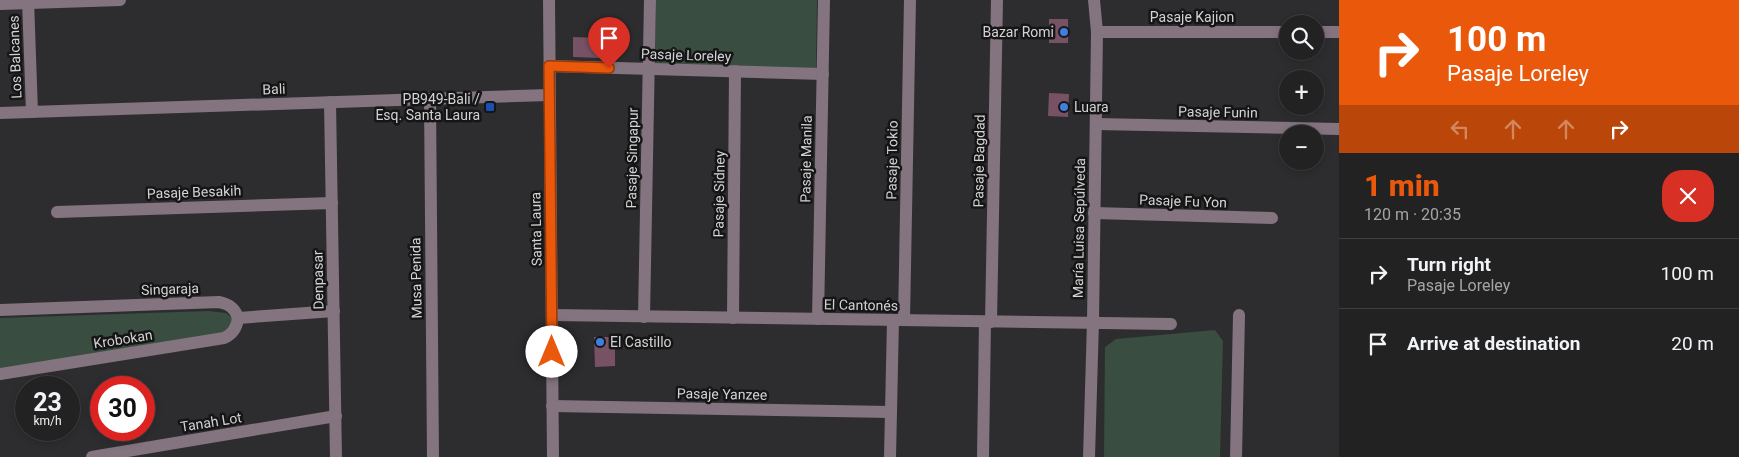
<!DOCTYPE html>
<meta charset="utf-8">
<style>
:root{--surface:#222223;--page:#2e2f30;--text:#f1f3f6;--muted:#a2a4a6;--line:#3f3f41;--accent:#ea580c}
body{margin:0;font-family:Roboto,sans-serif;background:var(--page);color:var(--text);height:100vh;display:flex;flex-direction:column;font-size:19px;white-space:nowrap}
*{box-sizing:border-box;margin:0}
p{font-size:16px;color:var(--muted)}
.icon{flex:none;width:28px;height:28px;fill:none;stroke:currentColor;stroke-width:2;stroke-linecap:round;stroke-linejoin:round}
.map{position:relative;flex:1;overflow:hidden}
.sheet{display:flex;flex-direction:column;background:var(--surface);width:400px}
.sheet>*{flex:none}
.banner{background:#ea580c;color:#fff;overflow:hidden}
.controls{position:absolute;left:1279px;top:15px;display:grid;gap:10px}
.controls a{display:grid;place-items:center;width:45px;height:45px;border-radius:50%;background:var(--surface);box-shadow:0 2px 8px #0003,0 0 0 1px var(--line);font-size:25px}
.speed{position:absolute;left:15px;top:376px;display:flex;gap:10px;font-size:25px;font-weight:700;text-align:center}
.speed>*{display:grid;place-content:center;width:65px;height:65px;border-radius:50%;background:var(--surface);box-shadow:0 2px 8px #0003,0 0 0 1px var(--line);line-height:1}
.speed small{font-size:12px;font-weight:400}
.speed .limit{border:8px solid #d22;background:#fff;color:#111}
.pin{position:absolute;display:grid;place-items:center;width:42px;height:42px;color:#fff;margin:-51px -21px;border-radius:50% 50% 50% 0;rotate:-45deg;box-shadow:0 0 5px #0007}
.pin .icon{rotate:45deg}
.me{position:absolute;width:55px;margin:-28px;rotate:0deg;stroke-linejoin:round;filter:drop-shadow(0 0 4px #0008)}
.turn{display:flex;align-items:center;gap:18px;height:105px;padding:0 25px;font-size:22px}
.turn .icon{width:65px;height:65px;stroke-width:2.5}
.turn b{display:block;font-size:35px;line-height:42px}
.lanes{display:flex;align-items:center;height:48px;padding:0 25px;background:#0003;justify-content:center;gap:25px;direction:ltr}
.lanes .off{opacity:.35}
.round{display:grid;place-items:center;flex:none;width:52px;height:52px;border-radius:20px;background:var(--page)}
.head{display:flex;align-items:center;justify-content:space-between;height:85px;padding:0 25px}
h1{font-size:30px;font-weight:800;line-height:38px;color:var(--accent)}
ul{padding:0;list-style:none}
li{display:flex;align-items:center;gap:15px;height:70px;padding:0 25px;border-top:1px solid var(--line)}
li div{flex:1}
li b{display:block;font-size:19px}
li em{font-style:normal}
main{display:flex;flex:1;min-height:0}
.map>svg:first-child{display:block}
.green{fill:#394d40}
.building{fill:#765264}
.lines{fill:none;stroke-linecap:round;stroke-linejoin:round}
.minor{stroke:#83747f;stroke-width:12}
.route-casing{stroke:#983908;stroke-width:12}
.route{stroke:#ea580c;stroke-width:9}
.shop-dot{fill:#3f7fe0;stroke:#151516;stroke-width:2}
.transit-dot{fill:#1a4fb4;stroke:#151516;stroke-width:2}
.labels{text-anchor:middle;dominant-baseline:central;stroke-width:5;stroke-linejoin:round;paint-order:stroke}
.street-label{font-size:14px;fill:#d3d3d5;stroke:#151516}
.poi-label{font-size:14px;fill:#d3d3d5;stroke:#151516;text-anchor:end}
</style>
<main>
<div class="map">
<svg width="1339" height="457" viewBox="0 0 1339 457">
<rect width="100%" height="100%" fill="#2d2d2f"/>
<g class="green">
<polygon points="656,0 817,0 816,68 655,65"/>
<path d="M209,311L226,313L232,318C233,325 226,331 219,334L0,370V318Z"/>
<polygon points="1215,330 1223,341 1220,457 1104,457 1105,347 1116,339"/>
</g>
<g class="building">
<rect x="1049" y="19" width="19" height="24"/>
<polygon points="573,37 601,38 600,58 573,57"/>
<polygon points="1049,93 1069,94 1068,117 1048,116"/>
<polygon points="594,337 615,337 615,366 595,367"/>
</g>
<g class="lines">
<g class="minor">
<polyline points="28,0 32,112"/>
<polyline points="549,0 553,457"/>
<polyline points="0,4 120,0"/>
<polyline points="1097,32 1288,32"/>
<polyline points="1315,32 1339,32"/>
<polyline points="549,66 823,74"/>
<polyline points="430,99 433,457"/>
<polyline points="330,102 336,457"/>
<polyline points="0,113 549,95"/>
<polyline points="1096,124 1339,129"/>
<polyline points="57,212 332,203"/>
<polyline points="1094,213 1272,218"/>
<path d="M0,310L219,302C229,304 235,308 238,318"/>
<polyline points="552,315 1171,324"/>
<polyline points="644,317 650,0"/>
<polyline points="238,318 334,311"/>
<polyline points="733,318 735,71"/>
<polyline points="818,319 824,0"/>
<polyline points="904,320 910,0"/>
<polyline points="991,322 997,0"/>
<path d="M0,374L224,338C233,334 237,327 238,318"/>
<polyline points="552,406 891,412"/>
<polyline points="92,457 336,416"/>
<polyline points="890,457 893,320"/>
<polyline points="983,457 985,322"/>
<polyline points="1089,457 1093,322 1097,32 1094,0"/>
<polyline points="1236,457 1239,315"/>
</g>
</g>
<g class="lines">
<g class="route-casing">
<polyline id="route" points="552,352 549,66 609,68"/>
</g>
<use href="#route" class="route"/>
</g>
<g class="shop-dot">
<circle cx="1064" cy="32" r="5"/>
<circle cx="1064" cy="107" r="5"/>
<circle cx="600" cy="342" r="5"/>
</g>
<rect class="transit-dot" x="485" y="102" width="10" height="10" rx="2.5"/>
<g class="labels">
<g class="street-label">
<text x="1192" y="17">Pasaje Kajion</text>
<text transform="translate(686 55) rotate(2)">Pasaje Loreley</text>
<text transform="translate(15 57) rotate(-92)">Los Balcanes</text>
<text transform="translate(274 89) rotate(-2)">Bali</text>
<text transform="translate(1218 112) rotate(1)">Pasaje Funin</text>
<text transform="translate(632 158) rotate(-89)">Pasaje Singapur</text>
<text transform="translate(806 159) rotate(-89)">Pasaje Manila</text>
<text transform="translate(892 160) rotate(-89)">Pasaje Tokio</text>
<text transform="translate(979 161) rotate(-89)">Pasaje Bagdad</text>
<text transform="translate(194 192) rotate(-2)">Pasaje Besakih</text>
<text transform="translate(719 194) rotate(-89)">Pasaje Sidney</text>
<text transform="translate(1183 201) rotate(2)">Pasaje Fu Yon</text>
<text transform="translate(1079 228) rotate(-89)">María Luisa Sepúlveda</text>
<text transform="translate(536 229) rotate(-91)">Santa Laura</text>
<text transform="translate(416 278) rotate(-91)">Musa Penida</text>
<text transform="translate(318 280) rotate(-91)">Denpasar</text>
<text transform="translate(170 289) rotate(-2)">Singaraja</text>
<text transform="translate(861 305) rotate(1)">El Cantonés</text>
<text transform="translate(123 339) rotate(-9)">Krobokan</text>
<text transform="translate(722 394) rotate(1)">Pasaje Yanzee</text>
<text transform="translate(211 422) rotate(-9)">Tanah Lot</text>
</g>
<g class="poi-label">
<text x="1054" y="32">Bazar Romi</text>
<text x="480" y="99">PB949-Bali /<tspan x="480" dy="16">Esq. Santa Laura</tspan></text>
<text x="1074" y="107" text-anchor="start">Luara</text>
<text x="610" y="342" text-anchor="start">El Castillo</text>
</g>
</g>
</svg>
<div class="controls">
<a><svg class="icon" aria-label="search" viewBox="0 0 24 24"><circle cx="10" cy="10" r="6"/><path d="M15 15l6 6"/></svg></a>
<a>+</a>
<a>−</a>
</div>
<div class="speed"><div>23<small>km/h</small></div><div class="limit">30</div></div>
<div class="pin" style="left:609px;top:68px;background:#d93025"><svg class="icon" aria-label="arrive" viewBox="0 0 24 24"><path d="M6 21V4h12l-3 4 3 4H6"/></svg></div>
<svg class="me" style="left:552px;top:352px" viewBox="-20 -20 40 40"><circle r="19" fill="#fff"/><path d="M0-13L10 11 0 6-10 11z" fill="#ea580c"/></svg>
</div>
<section class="sheet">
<div class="banner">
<div class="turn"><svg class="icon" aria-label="right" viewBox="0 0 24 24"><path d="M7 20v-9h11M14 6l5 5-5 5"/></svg><div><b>100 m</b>Pasaje Loreley</div></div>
<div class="lanes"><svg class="icon off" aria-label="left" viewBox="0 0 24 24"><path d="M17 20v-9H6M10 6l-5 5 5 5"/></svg><svg class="icon off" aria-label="ahead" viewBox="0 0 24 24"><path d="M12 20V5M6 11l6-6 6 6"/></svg><svg class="icon off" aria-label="ahead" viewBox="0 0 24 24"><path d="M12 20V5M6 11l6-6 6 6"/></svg><svg class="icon" aria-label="right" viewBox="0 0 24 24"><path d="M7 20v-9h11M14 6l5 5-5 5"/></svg></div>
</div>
<div class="head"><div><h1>1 min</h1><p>120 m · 20:35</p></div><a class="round" style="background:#d93025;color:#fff"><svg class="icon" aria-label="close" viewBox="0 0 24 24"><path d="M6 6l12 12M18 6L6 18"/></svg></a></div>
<ul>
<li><svg class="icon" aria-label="right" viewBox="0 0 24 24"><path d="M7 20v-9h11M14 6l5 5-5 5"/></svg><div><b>Turn right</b><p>Pasaje Loreley</p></div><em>100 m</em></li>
<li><svg class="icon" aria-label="arrive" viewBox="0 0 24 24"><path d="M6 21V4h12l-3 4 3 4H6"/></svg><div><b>Arrive at destination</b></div><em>20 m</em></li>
</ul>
</section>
</main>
